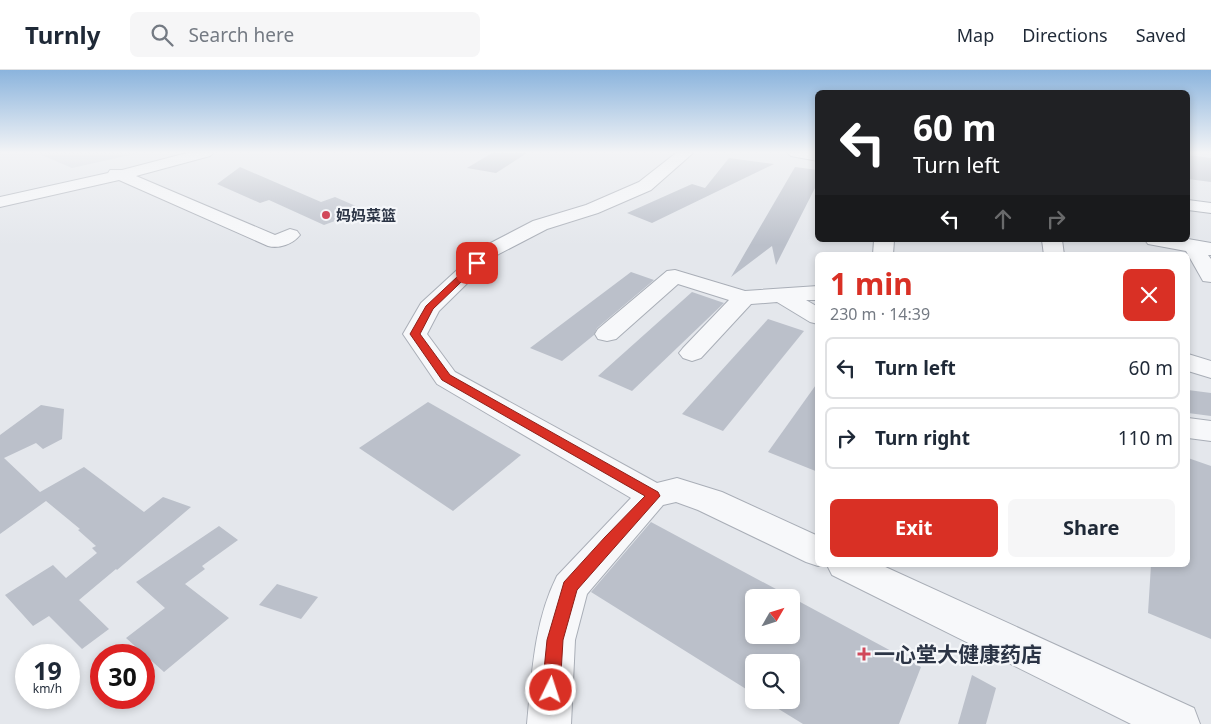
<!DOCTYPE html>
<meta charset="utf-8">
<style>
:root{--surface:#fff;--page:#f6f6f7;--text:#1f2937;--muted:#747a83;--line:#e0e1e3;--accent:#d93025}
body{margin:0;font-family:"Noto Sans","Noto Sans SC",sans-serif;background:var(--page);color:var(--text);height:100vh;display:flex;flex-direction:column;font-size:19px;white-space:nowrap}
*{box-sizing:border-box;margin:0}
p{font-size:16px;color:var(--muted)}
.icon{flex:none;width:28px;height:28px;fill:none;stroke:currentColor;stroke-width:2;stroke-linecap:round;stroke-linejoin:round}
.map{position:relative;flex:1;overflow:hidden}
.details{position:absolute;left:815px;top:182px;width:375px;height:315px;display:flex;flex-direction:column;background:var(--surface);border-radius:8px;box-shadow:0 2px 8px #0003}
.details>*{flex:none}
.guide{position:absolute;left:815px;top:20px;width:375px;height:152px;border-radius:8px;box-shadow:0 2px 8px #0003;background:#202124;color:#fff;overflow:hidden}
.needle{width:32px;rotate:51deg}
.controls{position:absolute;left:745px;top:519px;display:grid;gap:10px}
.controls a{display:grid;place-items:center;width:55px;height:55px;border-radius:8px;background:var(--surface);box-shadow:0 2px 8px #0003;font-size:25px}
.speed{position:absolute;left:15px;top:574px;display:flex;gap:10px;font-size:25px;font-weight:700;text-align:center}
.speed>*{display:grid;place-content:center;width:65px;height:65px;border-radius:50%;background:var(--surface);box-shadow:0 2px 8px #0003;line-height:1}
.speed small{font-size:12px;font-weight:400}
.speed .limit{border:8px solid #d22;background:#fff;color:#111}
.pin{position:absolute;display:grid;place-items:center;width:42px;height:42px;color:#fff;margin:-21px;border-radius:10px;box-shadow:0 2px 8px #0006}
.me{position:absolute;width:55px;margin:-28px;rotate:4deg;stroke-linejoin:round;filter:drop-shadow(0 0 4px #0008)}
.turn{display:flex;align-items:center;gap:18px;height:105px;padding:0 15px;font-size:22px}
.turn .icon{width:65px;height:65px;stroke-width:2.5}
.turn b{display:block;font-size:35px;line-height:42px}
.lanes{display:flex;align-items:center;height:48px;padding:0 15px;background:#0003;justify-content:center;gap:25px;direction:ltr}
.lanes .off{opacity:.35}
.round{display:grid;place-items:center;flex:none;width:52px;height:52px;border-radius:8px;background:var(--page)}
.overview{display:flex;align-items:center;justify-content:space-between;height:85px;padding:0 15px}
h1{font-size:30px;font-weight:700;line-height:38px;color:var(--accent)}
.button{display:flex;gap:10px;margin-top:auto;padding:10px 15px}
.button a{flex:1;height:58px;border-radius:8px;background:var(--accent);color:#fff;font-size:20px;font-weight:700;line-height:58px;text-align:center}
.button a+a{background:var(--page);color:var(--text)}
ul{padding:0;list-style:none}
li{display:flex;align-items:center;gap:15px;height:62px;margin:0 10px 8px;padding:0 5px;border:2px solid var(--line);border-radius:8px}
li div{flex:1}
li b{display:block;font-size:19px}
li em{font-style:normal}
header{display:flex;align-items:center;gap:30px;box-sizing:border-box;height:70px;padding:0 25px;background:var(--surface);border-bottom:1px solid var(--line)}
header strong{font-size:24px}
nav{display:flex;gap:28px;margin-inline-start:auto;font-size:18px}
.search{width:350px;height:45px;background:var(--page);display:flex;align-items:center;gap:12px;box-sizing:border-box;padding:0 18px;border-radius:8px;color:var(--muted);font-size:19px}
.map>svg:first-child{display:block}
.built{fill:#d2d6de}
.building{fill:#bbc0ca;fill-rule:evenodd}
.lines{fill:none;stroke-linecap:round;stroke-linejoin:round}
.minor-casing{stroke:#a9aeb7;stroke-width:2}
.minor{fill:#f7f8fa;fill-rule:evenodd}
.route{fill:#d93025;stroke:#8d1f18}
.poi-dot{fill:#d1495b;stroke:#f4f6f9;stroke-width:2}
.labels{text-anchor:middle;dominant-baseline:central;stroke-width:4.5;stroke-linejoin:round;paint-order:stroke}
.far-poi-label{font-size:15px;font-weight:bold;fill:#2b3445;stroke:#f4f6f9;text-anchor:start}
.near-poi-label{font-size:21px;font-weight:bold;fill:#2b3445;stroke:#f4f6f9;text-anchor:start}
</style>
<header>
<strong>Turnly</strong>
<div class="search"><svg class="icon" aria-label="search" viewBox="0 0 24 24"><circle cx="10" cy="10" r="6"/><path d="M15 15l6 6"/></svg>Search here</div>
<nav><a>Map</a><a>Directions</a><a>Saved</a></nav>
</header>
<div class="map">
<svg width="1211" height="654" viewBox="0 0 1211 654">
<rect width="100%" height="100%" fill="#e4e7ec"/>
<polygon class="built" points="37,83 139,83 72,98"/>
<g class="building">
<polygon points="492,83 527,83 496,103 467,98"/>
<polygon points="1188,85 1211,88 1211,112 1188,109"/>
<polygon points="729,88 774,94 652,153 627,143 692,114 705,118"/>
<polygon points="240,97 321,132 335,127 365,140 324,155 269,130 260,133 217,114"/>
<polygon points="795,97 818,100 818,112 776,195 772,176 731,207"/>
<polygon points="631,202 654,210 597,258 594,265 562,291 530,278"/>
<polygon points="692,222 724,233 632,321 598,306"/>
<polygon points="768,249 804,261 723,361 682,344"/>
<polygon points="818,312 818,402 768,382"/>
<polygon points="1188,320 1211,323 1211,346 1188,343"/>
<polygon points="428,332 521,385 453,441 359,378"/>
<polygon points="41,335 64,339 62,369 43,379 36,373 4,388 40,422 84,397 144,442 163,427 191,437 117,500 116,499 79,530 109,559 82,579 49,546 33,556 5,525 53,495 66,508 97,483 92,478 96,476 78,460 80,459 46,431 0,464 0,365"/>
<polygon points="1188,388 1211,396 1211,569 1148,543 1151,495 1188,495"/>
<path d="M651,452L921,597L899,654H803L764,630H791V592H754V624L591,522ZM754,528H791V565H754Z"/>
<polygon points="219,456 238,470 202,496 205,499 185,514 229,548 164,602 126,568 165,538 136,512"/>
<polygon points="277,514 318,527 301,549 259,535"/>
<polygon points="972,605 996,618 986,654 958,654"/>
</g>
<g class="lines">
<g class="minor-casing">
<g id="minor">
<path d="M187,83H213L210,86L136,106L275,165L290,159L297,161L300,165C293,174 279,179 268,176L119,110L0,137V127L108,103L110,100H122Z"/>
<path d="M676,83H693L651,120L598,143L547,159L495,186L439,241L427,264L455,302L657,413L677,408L722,422L818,466V495H822L818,496L806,492L698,440L676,432L663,435L587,524L575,570L571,654H527C532,603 534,552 557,506L631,428L437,314L403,264L421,233L481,178L533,151L586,135L639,112Z"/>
<polygon points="788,83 818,83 818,91 791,86"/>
<polygon points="1188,130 1211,133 1211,143 1188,140"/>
<polygon points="1188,169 1211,173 1211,185 1208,185 1211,189 1211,212 1203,211 1186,181 1148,174 1145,170"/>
<polygon points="874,170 894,170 893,185 873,185"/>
<polygon points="1042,170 1062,170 1064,185 1044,185"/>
<polygon points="675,200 745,221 818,216 818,230 806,230 818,237 818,254 810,252 777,232 751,234 701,288 692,291 683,288 679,283 683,278 729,230 678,214 616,269 607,271 598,269 595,264 598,259 667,201"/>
<polygon points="1188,284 1211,291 1211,308 1188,301"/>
<polygon points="1188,348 1211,351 1211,371 1188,368"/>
<polygon points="827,495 881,495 1194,638 1200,654 1131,654 832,505"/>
</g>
</g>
<use href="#minor" class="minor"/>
</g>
<linearGradient id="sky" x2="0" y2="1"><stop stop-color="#8bb4dd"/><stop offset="0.47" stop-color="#f3f4f6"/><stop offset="1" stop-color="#f3f4f6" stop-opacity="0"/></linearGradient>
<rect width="1211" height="175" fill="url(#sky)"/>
<polygon class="route" points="474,191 481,193 433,239 420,264 450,305 658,422 660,426 577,520 563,570 560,620 557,626 551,629 545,626 542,620 547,570 564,512 605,467 645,426 442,310 410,264 426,236"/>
<g class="poi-dot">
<circle cx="326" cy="145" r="5"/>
<path d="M861.5 576.5h5v5h5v5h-5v5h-5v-5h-5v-5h5z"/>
</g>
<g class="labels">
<g class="far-poi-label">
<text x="336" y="145">妈妈菜篮</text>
</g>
<g class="near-poi-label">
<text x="874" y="584">一心堂大健康药店</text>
</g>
</g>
</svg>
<div class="controls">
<a><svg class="needle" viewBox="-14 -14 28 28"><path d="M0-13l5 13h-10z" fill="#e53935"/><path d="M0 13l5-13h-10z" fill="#747a83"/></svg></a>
<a><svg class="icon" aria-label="search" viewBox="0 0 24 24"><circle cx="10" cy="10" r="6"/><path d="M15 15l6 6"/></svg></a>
</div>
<div class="speed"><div>19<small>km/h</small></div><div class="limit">30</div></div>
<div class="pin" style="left:477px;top:193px;background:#d93025"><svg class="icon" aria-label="arrive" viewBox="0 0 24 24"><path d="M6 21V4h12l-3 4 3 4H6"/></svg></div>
<svg class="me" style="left:551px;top:620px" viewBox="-20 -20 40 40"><circle r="17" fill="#d93025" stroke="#fff" stroke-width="3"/><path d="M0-11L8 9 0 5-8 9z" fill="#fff"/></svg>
<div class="guide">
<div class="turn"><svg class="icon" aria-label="left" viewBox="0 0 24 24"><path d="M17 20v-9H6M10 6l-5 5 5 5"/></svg><div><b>60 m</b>Turn left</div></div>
<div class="lanes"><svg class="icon" aria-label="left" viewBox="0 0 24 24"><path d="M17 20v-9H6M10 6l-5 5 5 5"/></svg><svg class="icon off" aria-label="ahead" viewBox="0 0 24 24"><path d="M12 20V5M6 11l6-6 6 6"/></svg><svg class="icon off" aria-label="right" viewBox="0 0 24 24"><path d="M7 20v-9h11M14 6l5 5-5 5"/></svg></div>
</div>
<section class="details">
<div class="overview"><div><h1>1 min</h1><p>230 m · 14:39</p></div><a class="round" style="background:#d93025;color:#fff"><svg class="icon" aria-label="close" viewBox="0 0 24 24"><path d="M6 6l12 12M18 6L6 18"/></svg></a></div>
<ul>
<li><svg class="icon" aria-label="left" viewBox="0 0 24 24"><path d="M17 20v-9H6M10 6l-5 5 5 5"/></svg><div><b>Turn left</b></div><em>60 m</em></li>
<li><svg class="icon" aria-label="right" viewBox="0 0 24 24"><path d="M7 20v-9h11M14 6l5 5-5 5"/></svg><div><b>Turn right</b></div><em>110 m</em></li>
</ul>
<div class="button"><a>Exit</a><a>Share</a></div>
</section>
</div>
